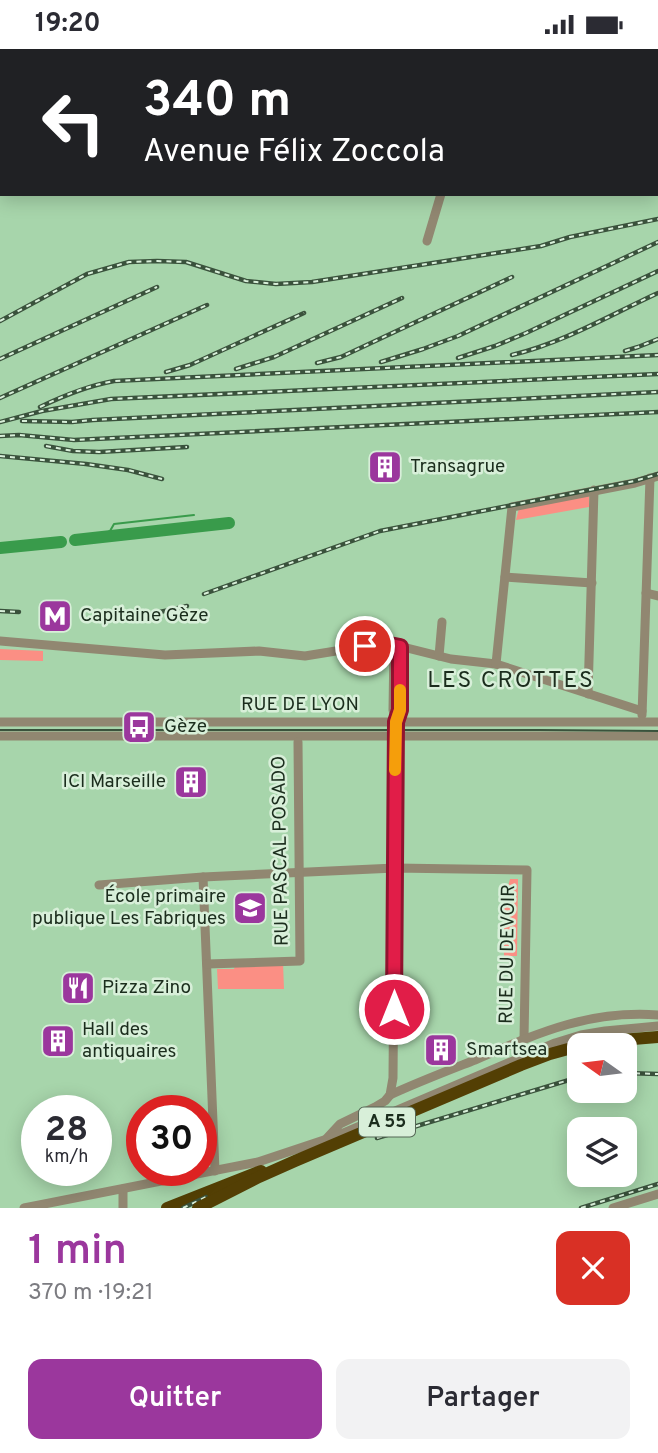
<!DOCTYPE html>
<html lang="fr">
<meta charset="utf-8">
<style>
:root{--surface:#fff;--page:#f2f2f3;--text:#2b2b33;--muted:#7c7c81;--accent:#9b379d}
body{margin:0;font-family:Overpass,sans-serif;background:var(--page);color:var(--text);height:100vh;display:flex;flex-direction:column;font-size:26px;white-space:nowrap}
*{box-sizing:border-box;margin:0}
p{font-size:23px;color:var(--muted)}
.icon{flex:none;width:38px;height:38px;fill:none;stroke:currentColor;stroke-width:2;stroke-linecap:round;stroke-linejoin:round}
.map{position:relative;height:1159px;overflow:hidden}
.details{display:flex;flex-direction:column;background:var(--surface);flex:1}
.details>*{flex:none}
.guide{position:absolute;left:0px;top:0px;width:658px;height:147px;box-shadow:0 4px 18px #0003;background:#202124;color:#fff;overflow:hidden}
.needle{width:46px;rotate:284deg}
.fabs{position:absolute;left:567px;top:984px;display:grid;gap:14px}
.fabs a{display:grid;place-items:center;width:70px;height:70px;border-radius:14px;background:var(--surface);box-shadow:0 4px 18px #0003;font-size:35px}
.speed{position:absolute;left:21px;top:1046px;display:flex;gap:14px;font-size:35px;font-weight:700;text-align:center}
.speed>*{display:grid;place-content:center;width:91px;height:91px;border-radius:50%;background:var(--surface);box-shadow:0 4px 18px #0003;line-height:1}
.speed small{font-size:18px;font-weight:400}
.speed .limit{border:10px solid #d22;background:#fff;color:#111}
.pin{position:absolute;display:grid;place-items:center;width:60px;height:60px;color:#fff;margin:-30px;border:4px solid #fff;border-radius:50%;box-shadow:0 2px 7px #0007}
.me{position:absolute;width:77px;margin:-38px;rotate:0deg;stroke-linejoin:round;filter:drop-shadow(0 0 5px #0008)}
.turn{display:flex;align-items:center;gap:24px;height:147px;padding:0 28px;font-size:32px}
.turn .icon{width:91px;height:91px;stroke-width:2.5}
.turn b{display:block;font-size:49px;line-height:60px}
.round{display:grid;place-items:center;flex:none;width:74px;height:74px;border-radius:14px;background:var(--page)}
.overview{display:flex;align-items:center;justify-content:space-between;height:119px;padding:0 28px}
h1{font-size:42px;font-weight:600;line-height:52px;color:var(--accent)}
.primary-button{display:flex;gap:14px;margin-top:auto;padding:14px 28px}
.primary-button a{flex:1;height:80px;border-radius:14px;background:var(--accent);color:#fff;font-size:28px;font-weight:600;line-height:80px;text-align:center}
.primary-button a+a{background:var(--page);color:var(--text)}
.status{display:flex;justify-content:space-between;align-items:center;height:49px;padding:0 35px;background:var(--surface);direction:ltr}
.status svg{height:19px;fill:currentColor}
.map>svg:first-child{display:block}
.green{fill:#fb8f84}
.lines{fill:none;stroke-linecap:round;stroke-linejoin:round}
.stream{stroke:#399b4b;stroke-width:2}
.river{stroke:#399b4b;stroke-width:12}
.minor{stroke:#918771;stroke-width:9}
.highway{stroke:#533f04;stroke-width:12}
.tram{stroke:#3a523c;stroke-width:2}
.rail-casing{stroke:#3a523c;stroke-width:4.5}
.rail{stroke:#d8efd9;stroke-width:2;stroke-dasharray:5;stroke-linecap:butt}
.highway-bridge{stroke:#533f04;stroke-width:12}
.route-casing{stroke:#92132f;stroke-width:18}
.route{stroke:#e11d48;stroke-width:12}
.slow{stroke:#f59e0b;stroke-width:12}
.labels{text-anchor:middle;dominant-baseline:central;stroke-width:5;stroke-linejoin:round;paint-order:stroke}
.shield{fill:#d8efd9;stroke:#546755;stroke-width:2}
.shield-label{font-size:18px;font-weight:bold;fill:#1b2d1d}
.poi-label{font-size:19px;fill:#1b2d1d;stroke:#d8efd9;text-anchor:start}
.street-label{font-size:19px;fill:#1b2d1d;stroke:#d8efd9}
.quarter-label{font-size:23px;letter-spacing:2px;fill:#1b2d1d;stroke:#d8efd9}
</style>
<div class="status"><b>19:20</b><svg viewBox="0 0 49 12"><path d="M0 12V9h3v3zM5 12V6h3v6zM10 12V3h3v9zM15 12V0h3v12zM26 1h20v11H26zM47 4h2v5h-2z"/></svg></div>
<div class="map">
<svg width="658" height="1159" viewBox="0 0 658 1159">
<rect width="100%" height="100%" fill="#a7d5ab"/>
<g class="green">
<polygon points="589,446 589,458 516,471 519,459"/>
<polygon points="0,600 43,602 43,612 0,611"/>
<polygon points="510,830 518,830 517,907 504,907 504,853"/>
<polygon points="283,914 284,940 218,940 217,920 234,920 235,917"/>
</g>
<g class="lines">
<polyline class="stream" points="99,488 110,482 114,475 194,466"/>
<g class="river">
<polyline points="75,491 229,474"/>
<polyline points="0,499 61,493"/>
</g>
<g class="minor">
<polyline points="406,0 408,2"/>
<polyline points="511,0 515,2"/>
<polyline points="191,2 193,0"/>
<polyline points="455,2 456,0"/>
<polyline points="528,2 528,0"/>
<polyline points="596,2 597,0"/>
<polyline points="642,2 643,0"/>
<polyline points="656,64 658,65"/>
<polyline points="656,126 658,126"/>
<polyline points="427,192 441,145"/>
<polyline points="505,528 592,534"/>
<polyline points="646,544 658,547"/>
<polyline points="0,592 165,606 259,602 305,607 379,595 391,595 451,610 496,615 642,662"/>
<polyline points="439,607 442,573"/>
<polyline points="496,615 512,458 635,434 658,427"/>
<polyline points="588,645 594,441"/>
<polyline points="642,666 650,429"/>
<polyline points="396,671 400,661 400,598"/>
<polyline points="0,673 658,673"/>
<polyline points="0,687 658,687"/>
<polyline points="203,828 215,1122"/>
<polyline points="99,836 203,828 395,819 527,821 524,990"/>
<polyline points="207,915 300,912 298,693"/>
<path d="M390,1046C418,1033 447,1022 475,1011C538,984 588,961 658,966"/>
<polyline points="327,1089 340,1075 375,1058 385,1052 390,1046 393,1029 396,673 393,661 394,596"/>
<polyline points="123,1140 123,1159"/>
<polyline points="24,1159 258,1113 339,1086 555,994 581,986 605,982 658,977"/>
<polyline points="613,1159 658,1145"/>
</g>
<g class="highway">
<polyline points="589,996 621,991 658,988"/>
<polyline points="167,1159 261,1122"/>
</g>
<polyline class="tram" points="0,681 540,681 658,682"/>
<g class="rail-casing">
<g id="rail">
<polyline points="0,272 87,225 129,213 157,212 186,213 246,232 276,235 312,233 541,197 570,188 658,170"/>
<polyline points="625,302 638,298 658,290"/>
<path d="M512,306C563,294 610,266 658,244"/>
<polyline points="458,309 495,297 526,284 658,222"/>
<polyline points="0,310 157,238"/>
<polyline points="381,313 423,300 458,287 658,193"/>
<polyline points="317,314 341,308 512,228"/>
<polyline points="236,320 274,308 402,249"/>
<polyline points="166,323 190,316 304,264"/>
<polyline points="0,349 207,256"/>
<path d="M40,358C65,346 87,337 114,332L658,306"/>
<polyline points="22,372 72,373 93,371 658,343"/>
<polyline points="0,373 42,362 111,350 658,325"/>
<polyline points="0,387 19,386 74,391 658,363"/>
<polyline points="46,397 73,402 99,403 187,398"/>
<polyline points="0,407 86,415 128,421 162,430"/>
<polyline points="204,545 380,482 635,432 658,425"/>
<polyline points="0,562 19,563"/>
<path d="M96,568C131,569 154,565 187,557"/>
<polyline points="625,1024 658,1025"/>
<polyline points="377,1089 579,1028"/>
<polyline points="183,1159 206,1148"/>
<polyline points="581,1159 658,1135"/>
</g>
</g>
<use href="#rail" class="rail"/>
<polyline class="highway-bridge" points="198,1159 259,1128 295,1112 521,1016 550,1005 579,997"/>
</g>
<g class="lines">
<g class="route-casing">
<polyline id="route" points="365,597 379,594 400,598 400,661 396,673 394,960"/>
</g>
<use href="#route" class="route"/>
<polyline class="slow" points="395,721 396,673 400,661 400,641"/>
</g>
<defs>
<g id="building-square" transform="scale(1.75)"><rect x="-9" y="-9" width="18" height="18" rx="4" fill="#9b379d" stroke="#d8efd9"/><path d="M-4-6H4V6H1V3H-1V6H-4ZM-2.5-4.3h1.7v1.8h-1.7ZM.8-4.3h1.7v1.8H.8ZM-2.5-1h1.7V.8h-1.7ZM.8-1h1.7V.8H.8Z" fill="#fff"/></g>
<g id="metro-square" transform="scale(1.75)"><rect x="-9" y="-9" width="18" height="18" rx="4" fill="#9b379d" stroke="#d8efd9"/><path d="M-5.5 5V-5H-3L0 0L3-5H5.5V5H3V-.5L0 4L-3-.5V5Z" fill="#fff"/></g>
<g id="bus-square" transform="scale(1.75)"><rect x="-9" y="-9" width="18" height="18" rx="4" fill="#9b379d" stroke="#d8efd9"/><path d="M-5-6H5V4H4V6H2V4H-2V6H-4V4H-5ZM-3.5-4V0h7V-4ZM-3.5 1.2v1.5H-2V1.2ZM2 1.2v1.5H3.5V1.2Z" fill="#fff"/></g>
<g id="school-square" transform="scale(1.75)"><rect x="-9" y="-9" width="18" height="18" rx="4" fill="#9b379d" stroke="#d8efd9"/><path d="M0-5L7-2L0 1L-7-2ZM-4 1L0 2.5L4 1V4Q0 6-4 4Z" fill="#fff"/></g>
<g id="restaurant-square" transform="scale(1.75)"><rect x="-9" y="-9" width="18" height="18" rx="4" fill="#9b379d" stroke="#d8efd9"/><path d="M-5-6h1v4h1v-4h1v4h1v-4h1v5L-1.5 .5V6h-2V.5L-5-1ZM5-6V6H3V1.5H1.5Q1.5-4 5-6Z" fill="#fff"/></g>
</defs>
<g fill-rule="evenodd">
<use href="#building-square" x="385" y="418"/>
<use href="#metro-square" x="55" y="567"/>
<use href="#bus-square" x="139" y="678"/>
<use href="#building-square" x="191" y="733"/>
<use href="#school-square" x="250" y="859"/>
<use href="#restaurant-square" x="78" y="939"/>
<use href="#building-square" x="58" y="992"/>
<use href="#building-square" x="441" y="1001"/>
</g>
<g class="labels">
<rect class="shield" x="359" y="1058.5" width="56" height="29" rx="5"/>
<g class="shield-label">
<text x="387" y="1073">A 55</text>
</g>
<g class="poi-label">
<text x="410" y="418">Transagrue</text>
<text x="80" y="567">Capitaine Gèze</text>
<text x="164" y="678">Gèze</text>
<text x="166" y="733" text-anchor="end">ICI Marseille</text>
<text x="226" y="848" text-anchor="end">École primaire<tspan x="226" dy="22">publique Les Fabriques</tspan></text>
<text x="102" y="939">Pizza Zino</text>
<text x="82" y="981">Hall des<tspan x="82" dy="22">antiquaires</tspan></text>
<text x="466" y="1001">Smartsea</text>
</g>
<g class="street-label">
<text x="300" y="656">RUE DE LYON</text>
<text transform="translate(281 802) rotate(-91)">RUE PASCAL POSADO</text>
<text transform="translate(508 905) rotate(-89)">RUE DU DEVOIR</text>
</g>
<g class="quarter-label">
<text x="511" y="632">LES CROTTES</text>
</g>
</g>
</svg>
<div class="fabs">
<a><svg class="needle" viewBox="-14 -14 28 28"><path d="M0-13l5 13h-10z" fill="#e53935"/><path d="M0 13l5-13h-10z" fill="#7c7c81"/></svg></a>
<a><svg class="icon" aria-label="layers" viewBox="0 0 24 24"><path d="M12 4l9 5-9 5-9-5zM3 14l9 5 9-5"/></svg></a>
</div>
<div class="speed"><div>28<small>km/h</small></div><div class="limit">30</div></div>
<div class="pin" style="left:365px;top:597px;background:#d93025"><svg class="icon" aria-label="arrive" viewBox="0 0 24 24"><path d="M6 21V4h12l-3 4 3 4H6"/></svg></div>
<svg class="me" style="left:394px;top:960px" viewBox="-20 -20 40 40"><circle r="17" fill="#e11d48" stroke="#fff" stroke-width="3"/><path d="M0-11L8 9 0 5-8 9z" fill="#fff"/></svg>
<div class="guide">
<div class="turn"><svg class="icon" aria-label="left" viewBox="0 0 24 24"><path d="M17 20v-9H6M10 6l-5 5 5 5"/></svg><div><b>340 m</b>Avenue Félix Zoccola</div></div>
</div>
</div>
<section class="details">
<div class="overview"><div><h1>1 min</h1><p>370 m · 19:21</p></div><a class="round" style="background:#d93025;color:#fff"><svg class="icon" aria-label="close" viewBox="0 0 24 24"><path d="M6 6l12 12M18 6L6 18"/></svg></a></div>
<div class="primary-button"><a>Quitter</a><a>Partager</a></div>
</section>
